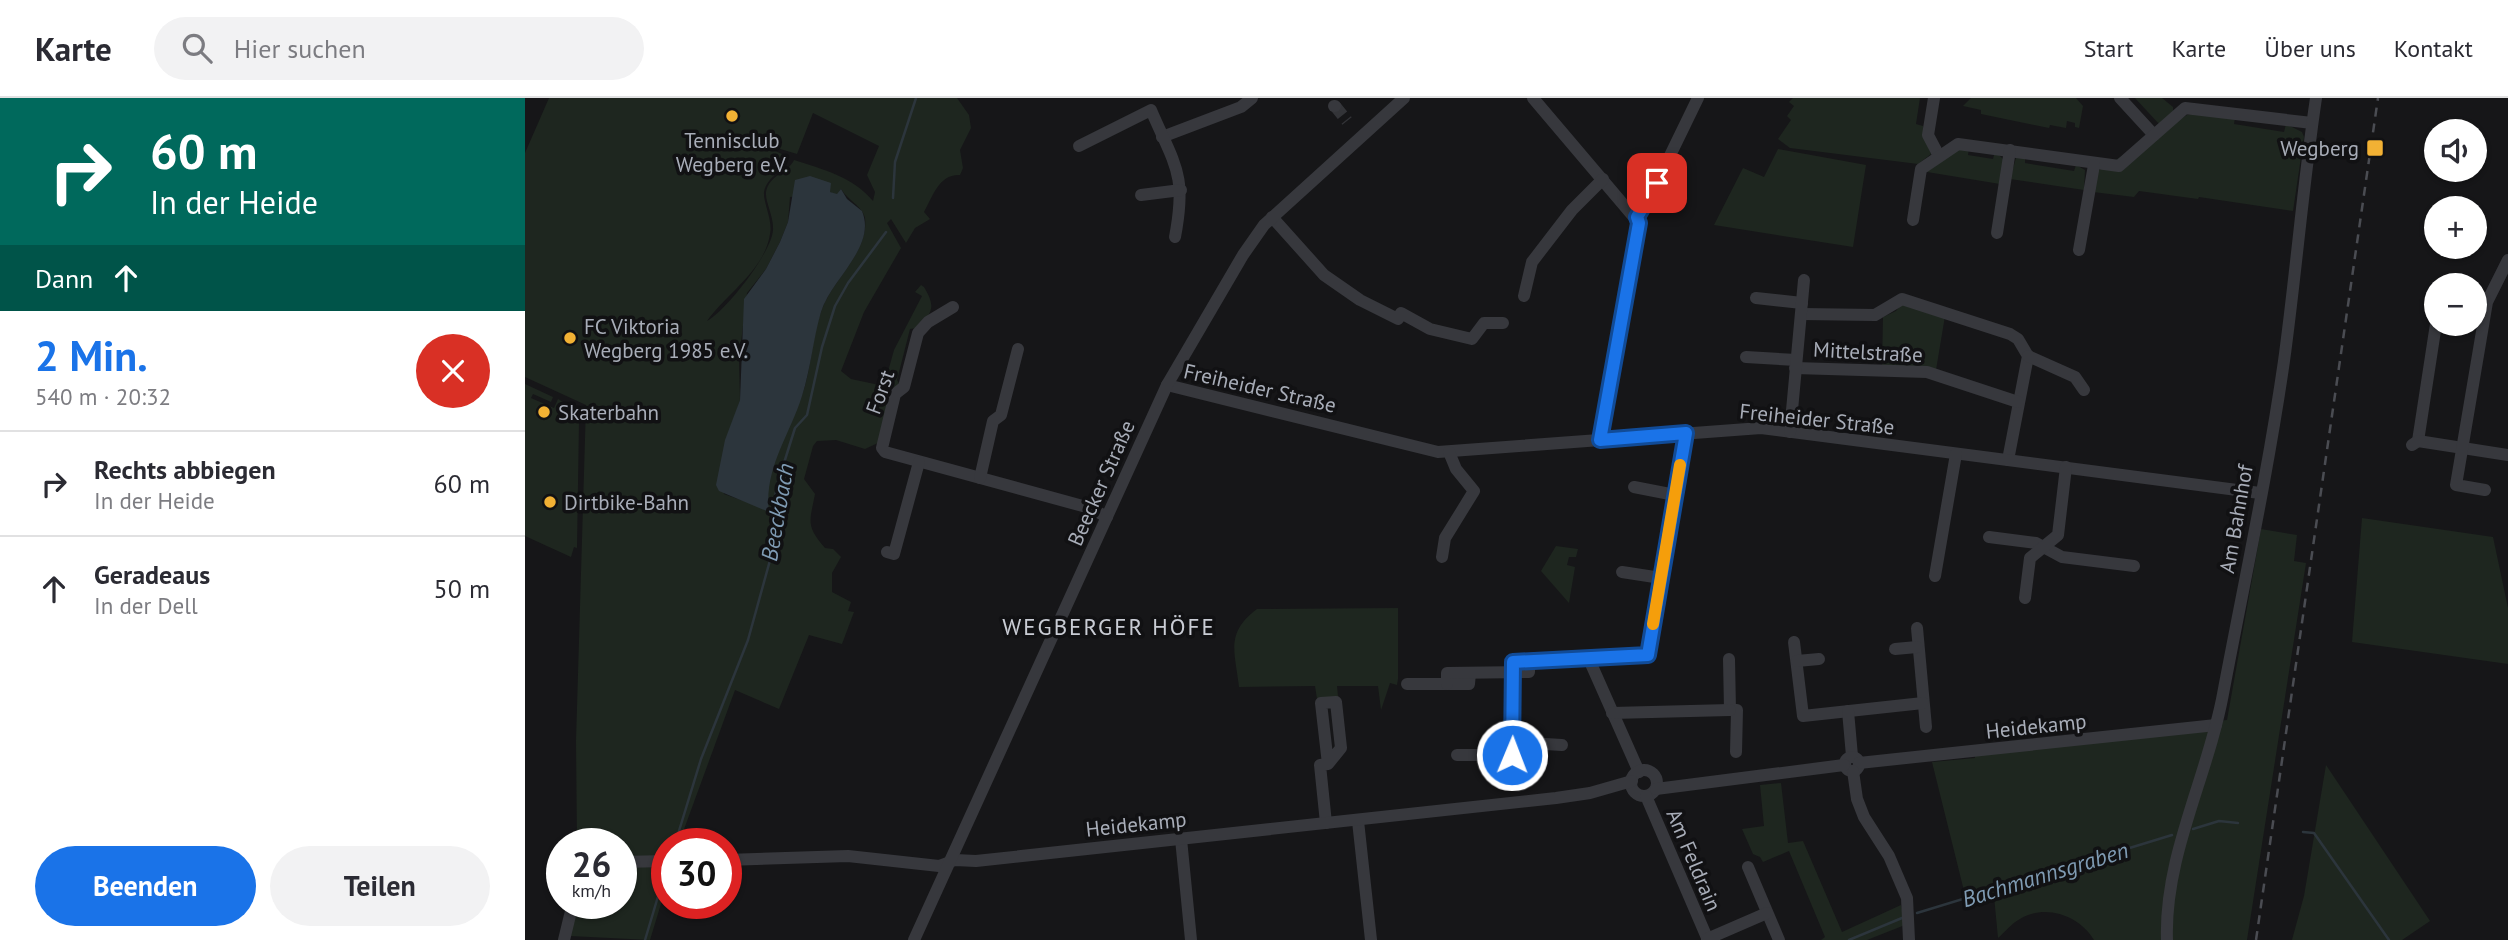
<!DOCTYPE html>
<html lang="de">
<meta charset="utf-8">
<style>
:root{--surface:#fff;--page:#f2f2f3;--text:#2b2b33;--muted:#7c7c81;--line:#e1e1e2;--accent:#1a73e8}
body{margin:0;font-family:"PT Sans",sans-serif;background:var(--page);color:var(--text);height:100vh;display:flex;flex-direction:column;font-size:26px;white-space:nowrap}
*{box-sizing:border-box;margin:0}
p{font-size:23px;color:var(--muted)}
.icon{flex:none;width:38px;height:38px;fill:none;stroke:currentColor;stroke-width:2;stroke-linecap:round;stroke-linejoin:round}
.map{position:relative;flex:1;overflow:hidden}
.panel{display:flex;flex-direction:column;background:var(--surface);width:525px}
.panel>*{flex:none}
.guide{background:#00695c;color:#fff;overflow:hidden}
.fabs{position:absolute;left:1899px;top:21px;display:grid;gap:14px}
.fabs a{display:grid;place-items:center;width:63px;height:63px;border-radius:50%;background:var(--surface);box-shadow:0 2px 5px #0004;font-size:35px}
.speed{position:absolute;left:21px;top:730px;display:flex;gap:14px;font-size:35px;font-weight:700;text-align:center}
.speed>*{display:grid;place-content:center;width:91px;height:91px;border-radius:50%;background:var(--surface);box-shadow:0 2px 5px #0004;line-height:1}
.speed small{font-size:18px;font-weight:400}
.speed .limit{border:10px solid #d22;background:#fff;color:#111}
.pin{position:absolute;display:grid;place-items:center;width:60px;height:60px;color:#fff;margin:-30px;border-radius:14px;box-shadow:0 4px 10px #0006}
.me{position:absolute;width:77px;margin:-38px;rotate:1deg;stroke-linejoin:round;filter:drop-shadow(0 0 5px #0008)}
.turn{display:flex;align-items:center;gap:24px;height:147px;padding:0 35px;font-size:32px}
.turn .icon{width:91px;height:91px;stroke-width:2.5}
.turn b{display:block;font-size:49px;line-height:60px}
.then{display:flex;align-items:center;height:66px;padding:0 35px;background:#0003;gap:14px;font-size:26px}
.round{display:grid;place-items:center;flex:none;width:74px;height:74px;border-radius:37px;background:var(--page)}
.overview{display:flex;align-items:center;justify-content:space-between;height:119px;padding:0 35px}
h1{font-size:42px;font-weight:700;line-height:52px;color:var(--accent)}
.action{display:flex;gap:14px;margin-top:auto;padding:14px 35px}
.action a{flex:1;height:80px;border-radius:42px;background:var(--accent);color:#fff;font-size:28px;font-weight:700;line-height:80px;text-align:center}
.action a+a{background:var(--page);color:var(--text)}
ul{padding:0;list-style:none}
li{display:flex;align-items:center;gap:21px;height:105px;padding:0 35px;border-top:2px solid var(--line)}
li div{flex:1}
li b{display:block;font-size:26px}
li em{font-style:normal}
header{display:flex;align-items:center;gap:42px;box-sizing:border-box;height:98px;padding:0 35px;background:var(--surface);border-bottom:2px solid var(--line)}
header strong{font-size:33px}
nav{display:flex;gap:38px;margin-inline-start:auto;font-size:24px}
.search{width:490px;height:63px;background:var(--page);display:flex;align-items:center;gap:18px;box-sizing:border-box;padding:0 24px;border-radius:38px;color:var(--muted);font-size:26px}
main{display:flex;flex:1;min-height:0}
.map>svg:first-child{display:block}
.green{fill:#1e261f;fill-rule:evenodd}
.water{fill:#2c353c}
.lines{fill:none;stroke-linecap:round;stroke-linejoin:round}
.stream{stroke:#2c353c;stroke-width:2.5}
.minor-tunnel{stroke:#333438;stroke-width:12;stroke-dasharray:12 6;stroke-linecap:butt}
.minor{stroke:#37383d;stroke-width:12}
.rail{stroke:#4a4c52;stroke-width:2.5;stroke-dasharray:9 7;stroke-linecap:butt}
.route-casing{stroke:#114b97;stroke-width:18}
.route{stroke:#1a73e8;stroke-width:12}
.slow{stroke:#f59e0b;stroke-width:12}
.poi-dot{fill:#f2b134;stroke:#111113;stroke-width:2.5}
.labels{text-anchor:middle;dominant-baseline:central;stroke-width:7;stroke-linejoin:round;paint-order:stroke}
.poi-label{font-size:21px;fill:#a8adb8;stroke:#111113;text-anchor:start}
.street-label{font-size:21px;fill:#a8adb8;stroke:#111113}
.water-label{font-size:23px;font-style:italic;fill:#7f9bb3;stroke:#111113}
.neighbourhood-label{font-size:23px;letter-spacing:2px;fill:#c9ccd4;stroke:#111113}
</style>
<header>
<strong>Karte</strong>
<div class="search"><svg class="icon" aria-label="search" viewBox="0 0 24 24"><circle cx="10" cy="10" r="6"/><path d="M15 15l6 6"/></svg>Hier suchen</div>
<nav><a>Start</a><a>Karte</a><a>Über uns</a><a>Kontakt</a></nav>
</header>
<main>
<section class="panel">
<div class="guide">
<div class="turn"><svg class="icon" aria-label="right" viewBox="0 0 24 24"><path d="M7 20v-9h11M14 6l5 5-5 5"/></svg><div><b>60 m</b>In der Heide</div></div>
<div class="then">Dann<svg class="icon" aria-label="ahead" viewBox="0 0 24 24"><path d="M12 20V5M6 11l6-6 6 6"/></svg></div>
</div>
<div class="overview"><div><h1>2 Min.</h1><p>540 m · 20:32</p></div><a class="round" style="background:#d93025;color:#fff"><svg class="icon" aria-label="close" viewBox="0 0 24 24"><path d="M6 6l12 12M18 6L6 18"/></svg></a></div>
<ul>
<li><svg class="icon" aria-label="right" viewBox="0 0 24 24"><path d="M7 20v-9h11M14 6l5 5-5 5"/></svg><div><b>Rechts abbiegen</b><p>In der Heide</p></div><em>60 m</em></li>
<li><svg class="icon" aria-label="ahead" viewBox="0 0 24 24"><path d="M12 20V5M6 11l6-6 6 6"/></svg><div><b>Geradeaus</b><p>In der Dell</p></div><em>50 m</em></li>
</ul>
<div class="action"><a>Beenden</a><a>Teilen</a></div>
</section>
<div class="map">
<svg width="1983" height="842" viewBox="0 0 1983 842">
<rect width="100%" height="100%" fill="#161618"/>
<g class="green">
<path d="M24,0H432L444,17L446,30L435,52L438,70L435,77C414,76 408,98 399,114L405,121L390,130L381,145L366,121L362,125L376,150L339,214L316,273L326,281L359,288L369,252L397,198L390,194L396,187L399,189C411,209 408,214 392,230L385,231L372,282L375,287L355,344L340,351L311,342L292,343L288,348L279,381L290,396C285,423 280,427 300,450L308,451L316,459L307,475V494L326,504L323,513L329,514L317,546L284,537L254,611L210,592L154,745L142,746V786L125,842L45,838L52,805H96V746L52,745L51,643L61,307L0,279V55ZM288,15L354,48L342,77L350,94L348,103C327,78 299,72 269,62C264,74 244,77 241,94C240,104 249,119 248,132C247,154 200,214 182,223C201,196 240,172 245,136C248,122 238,105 239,94C242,78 260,73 264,59L250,53L252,50L272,56ZM316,91C322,101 338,109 340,120C344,154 308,181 297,211C286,239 287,272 276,300C266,327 231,384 244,412L199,396L198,356L215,302L214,261L222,195L241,171L255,144L263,124L265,99L305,94L312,97Z"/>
<polygon points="1268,0 1395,0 1391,26 1398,28 1406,56 1393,66 1265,50 1253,41 1266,22 1262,18 1269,8 1264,4"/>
<polygon points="1446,0 1551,0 1558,8 1554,30 1550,29 1550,25 1542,23 1541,30 1525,27 1524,30 1456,16 1456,12 1438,8"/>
<polygon points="1610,0 1637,0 1648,9 1648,14 1635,27"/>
<polygon points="1673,14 1710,20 1709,26 1759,34 1761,26 1777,34 1779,39 1768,113 1674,99 1673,101 1614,93 1609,99 1568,94 1573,73 1662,17"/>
<polygon points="1434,50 1444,50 1443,57 1468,61 1470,53 1479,62 1475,86 1402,74"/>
<polygon points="1253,51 1341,67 1328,149 1189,127 1218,70 1239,79"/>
<polygon points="1500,57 1500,65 1549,73 1551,67 1560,72 1559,92 1485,81 1491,60"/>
<polygon points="1377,205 1420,218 1411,272 1357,269 1358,219 1371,213"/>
<polygon points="0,286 28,299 26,304 8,296 6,300 29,310 33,301 50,311 54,323 52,450 49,449 46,459 0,438"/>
<polygon points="1837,420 1968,439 1983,510 1983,566 1827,544"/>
<path d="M1736,431L1772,437L1769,463L1781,465L1722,842H1569C1555,818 1521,805 1495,821C1487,825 1480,834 1473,840L1469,798L1442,805L1407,664L1450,660L1449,648L1702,622Z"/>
<polygon points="1031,448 1053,451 1051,459 1044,459 1042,467 1050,469 1044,505 1016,473"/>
<path d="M873,510V581L872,587L865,585L856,612L853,588H812L813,599L792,601L790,588L714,589C710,554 700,535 732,511Z"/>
<polygon points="1801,667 1905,823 1877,842 1767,842 1779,798"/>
<polygon points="1256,685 1263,745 1278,743 1317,834 1376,807 1380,827 1342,842 1296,842 1300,839 1264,753 1238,764 1235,759 1228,756 1217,731 1239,728 1235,687"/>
</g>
<path class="water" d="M285,78L306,85L305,94L312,96L316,91L322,101L337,113C352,149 306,181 296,214C288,241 286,270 277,298C264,339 239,370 244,414L194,393L191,387L200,342L215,302L219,201L241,171L255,144L263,124L270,82Z"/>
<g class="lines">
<g class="stream">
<polyline points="368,100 370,64 391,0"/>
<polyline points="1668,731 1694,723 1713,725"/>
<polyline points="1778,734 1789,735 1864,842"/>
<polyline points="150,746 176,661 223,542 252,437 247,415 253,384 270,330 282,317 297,249 310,208 323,185 361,134"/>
<polyline points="1392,815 1647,737"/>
<polyline points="120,842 140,775"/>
<polyline points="1324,842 1377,820"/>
</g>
<polyline class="minor-tunnel" points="810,8 822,23"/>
<g class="minor">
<polyline points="1008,0 1114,125 1075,342"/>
<polyline points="1409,0 1403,37 1414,58"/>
<polyline points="1595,0 1629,37"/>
<polyline points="809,8 810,8"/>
<polyline points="637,39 716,9 727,0"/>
<path d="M554,48L626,12C650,68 662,76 650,139"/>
<polyline points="616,97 656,92"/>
<polyline points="747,119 799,177 835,202 873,221 876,215 905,231 947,241 959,225 978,225"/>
<polyline points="1112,119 1121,107 1173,0"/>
<polyline points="1388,122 1396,71 1433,46 1594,68 1660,10 1787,25"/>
<polyline points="1472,135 1485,52"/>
<polyline points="1554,152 1569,67"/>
<polyline points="999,198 1007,164 1047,112 1078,81"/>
<polyline points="1231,200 1277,205"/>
<polyline points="428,209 403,224 393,235 379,289 370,296 357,350 360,354 565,410 582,419"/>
<polyline points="1277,216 1350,217 1377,201 1485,236 1493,241 1503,258 1483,362"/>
<polyline points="1503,258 1550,279 1559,292"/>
<polyline points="1221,259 1271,262"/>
<polyline points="1270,270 1402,274 1493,304"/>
<polyline points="642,287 913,354 1236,330 1735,395"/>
<polyline points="1265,334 1279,182"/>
<polyline points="1893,343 1911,226"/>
<polyline points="1887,347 1893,343 1983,357"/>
<polyline points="455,380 468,323 476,317 493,251"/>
<polyline points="1109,389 1150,397"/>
<polyline points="1960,392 1931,387 1962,204 1983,162"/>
<polyline points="1464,439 1511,445 1537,459 1609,468"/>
<polyline points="362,454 369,456 394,364"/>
<polyline points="917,459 920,440 949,393 931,371 924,354"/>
<polyline points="1097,474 1136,480"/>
<polyline points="1410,478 1431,356"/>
<polyline points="1500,500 1505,460 1533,437 1541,369"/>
<polyline points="1392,530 1401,629"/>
<polyline points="1269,544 1278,618 1398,605"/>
<polyline points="1370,551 1392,549"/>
<polyline points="1063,559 1114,674"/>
<polyline points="1204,561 1205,612 1212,612 1211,654"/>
<polyline points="1272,563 1294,561"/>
<polyline points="882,586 944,586 945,575"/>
<polyline points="922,586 922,575 1004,574 1004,563"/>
<polyline points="1323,613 1327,658"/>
<polyline points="1087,615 1205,612"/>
<polyline points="1037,647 988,644 988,563 1123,557 1161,335"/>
<polyline points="932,657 999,657 1000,644"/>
<circle cx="1327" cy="666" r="7"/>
<polyline points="1334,665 1691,627"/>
<circle cx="1119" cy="685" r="13"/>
<polyline points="1328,673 1332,701 1339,719 1364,758 1382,800 1384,842"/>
<polyline points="1131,691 1319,667"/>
<polyline points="1121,698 1183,842"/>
<polyline points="833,723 846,842"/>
<polyline points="801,725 795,667 803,666 816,650 811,604 796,605 803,666"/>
<polyline points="656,741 666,842"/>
<polyline points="201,762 323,758 414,768 430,762 451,763 1031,700 1065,695 1107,683"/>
<polyline points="96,764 142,763"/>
<polyline points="1223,769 1254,842"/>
<polyline points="1182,841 1242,815"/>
<polyline points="39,842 48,805"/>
<polyline points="389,842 642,287 718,157 739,127 879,0"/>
<path d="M1642,842C1639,758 1683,678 1698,596C1719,485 1743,374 1759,263C1771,175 1778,87 1791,0"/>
</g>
<polyline class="rail" points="1731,842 1853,0"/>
</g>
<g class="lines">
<g class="route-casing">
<polyline id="route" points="987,657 988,564 1123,557 1161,335 1075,342 1114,125 1112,119 1132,85"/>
</g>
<use href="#route" class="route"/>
<polyline class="slow" points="1128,526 1155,367"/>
</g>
<g class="poi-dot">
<circle cx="207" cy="18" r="7"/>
<rect x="1841" y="41" width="18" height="18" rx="3.5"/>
<circle cx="45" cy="240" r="7"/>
<circle cx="19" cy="314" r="7"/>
<circle cx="25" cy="404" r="7"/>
</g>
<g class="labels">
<g class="poi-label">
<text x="207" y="42" text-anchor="middle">Tennisclub<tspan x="207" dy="24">Wegberg e.V.</tspan></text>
<text x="1834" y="50" text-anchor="end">Wegberg</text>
<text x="59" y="228">FC Viktoria<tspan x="59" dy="24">Wegberg 1985 e.V.</tspan></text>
<text x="33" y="314">Skaterbahn</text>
<text x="39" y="404">Dirtbike-Bahn</text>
</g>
<g class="street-label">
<text transform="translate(1343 254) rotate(3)">Mittelstraße</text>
<text transform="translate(735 290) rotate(13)">Freiheider Straße</text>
<text transform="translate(355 294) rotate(-70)">Forst</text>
<text transform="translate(1292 321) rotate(6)">Freiheider Straße</text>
<text transform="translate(576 385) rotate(-66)">Beecker Straße</text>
<text transform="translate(1711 421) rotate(-80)">Am Bahnhof</text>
<text transform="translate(1511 628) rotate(-6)">Heidekamp</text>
<text transform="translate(611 726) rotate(-6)">Heidekamp</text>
<text transform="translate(1169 762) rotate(67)">Am Feldrain</text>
</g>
<g class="water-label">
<text transform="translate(252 414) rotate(-80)">Beeckbach</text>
<text transform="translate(1520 776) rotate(-17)">Bachmannsgraben</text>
</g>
<g class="neighbourhood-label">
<text x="584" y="528">WEGBERGER HÖFE</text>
</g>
</g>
</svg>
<div class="fabs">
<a><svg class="icon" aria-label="sound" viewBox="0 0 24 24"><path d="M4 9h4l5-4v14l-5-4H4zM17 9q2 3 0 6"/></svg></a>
<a>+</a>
<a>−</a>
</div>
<div class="speed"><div>26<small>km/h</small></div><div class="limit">30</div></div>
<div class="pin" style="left:1132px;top:85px;background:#d93025"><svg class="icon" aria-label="arrive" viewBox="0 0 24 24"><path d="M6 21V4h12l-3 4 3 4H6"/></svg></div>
<svg class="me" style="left:987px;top:657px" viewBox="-20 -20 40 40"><circle r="17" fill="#1a73e8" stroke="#fff" stroke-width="3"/><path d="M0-11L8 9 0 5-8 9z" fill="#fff"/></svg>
</div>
</main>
